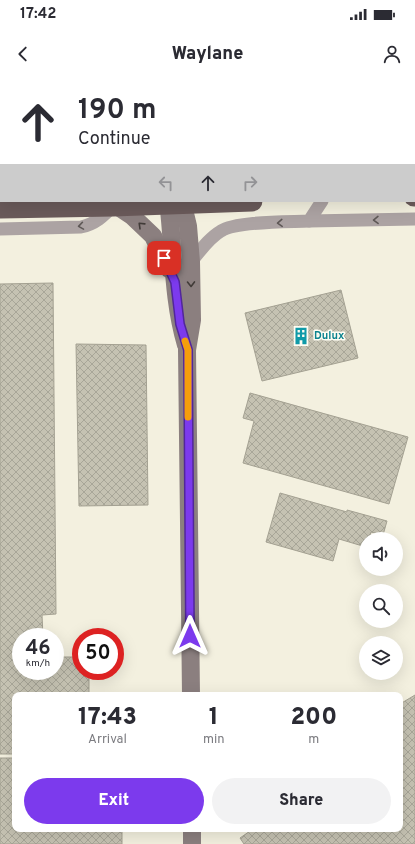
<!DOCTYPE html>
<style>
:root{--surface:#fff;--page:#f2f2f3;--text:#2b2b33;--muted:#7c7c81;--accent:#7c3aed}
body{margin:0;font-family:Overpass,sans-serif;background:var(--page);color:var(--text);height:100vh;display:flex;flex-direction:column;font-size:15px;white-space:nowrap}
*{box-sizing:border-box;margin:0}
p{font-size:13px;color:var(--muted)}
.icon{flex:none;width:22px;height:22px;fill:none;stroke:currentColor;stroke-width:2;stroke-linecap:round;stroke-linejoin:round}
.map{position:relative;flex:1;overflow:hidden}
.sheet{position:absolute;left:12px;top:612px;width:391px;height:140px;display:flex;flex-direction:column;background:var(--surface);border-radius:8px;box-shadow:0 4px 16px #0002}
.sheet>*{flex:none}
.guide{position:absolute;left:0px;top:0px;width:415px;height:122px;box-shadow:0 4px 16px #0002;background:#fff;color:var(--text);overflow:hidden}
.tools{position:absolute;left:359px;top:452px;display:grid;gap:8px}
.tools a{display:grid;place-items:center;width:44px;height:44px;border-radius:50%;background:var(--surface);box-shadow:0 4px 16px #0002;font-size:20px}
.speed{position:absolute;left:12px;top:548px;display:flex;gap:8px;font-size:20px;font-weight:700;text-align:center}
.speed>*{display:grid;place-content:center;width:52px;height:52px;border-radius:50%;background:var(--surface);box-shadow:0 4px 16px #0002;line-height:1}
.speed small{font-size:10px;font-weight:400}
.speed .limit{border:6px solid #d22;background:#fff;color:#111}
.pin{position:absolute;display:grid;place-items:center;width:34px;height:34px;color:#fff;margin:-17px;border-radius:8px;box-shadow:0 2px 6px #0006}
.me{position:absolute;width:44px;margin:-22px;rotate:0deg;stroke-linejoin:round;filter:drop-shadow(0 0 3px #0008)}
.turn{display:flex;align-items:center;gap:14px;height:84px;padding:0 12px;font-size:18px}
.turn .icon{width:52px;height:52px;stroke-width:2.5}
.turn b{display:block;font-size:28px;line-height:34px}
.lanes{display:flex;align-items:center;height:38px;padding:0 12px;background:#0003;justify-content:center;gap:20px;direction:ltr}
.lanes .off{opacity:.35}
.eta{display:flex;justify-content:space-evenly;align-items:center;height:68px;text-align:center}
.eta b{font-size:24px;font-weight:800;line-height:28px}
.button{display:flex;gap:8px;margin-top:auto;padding:8px 12px}
.button a{flex:1;height:46px;border-radius:24px;background:var(--accent);color:#fff;font-size:16px;font-weight:800;line-height:46px;text-align:center}
.button a+a{background:var(--page);color:var(--text)}
.status{display:flex;justify-content:space-between;align-items:center;height:28px;padding:0 20px;background:var(--surface);direction:ltr}
.status svg{height:11px;fill:currentColor}
header{display:flex;justify-content:space-between;align-items:center;height:52px;padding:0 12px;background:var(--surface);font-size:18px;font-weight:800}
.map>svg:first-child{display:block}
.building{fill:url(#building-cross-hatch);stroke:#a4a192}
.lines{fill:none;stroke-linecap:round;stroke-linejoin:round}
.minor{stroke:#aca3a3;stroke-width:13}
.secondary{stroke:#8b7f7f;stroke-width:18}
.trunk{stroke:#6a5a5a;stroke-width:21}
.oneway{stroke:#5e5856}
.oneway2{stroke:#413b38}
.route-casing{stroke:#51269a;stroke-width:10}
.route{stroke:#7c3aed;stroke-width:7}
.slow{stroke:#f59e0b;stroke-width:7}
.labels{text-anchor:middle;dominant-baseline:central;stroke-width:3;stroke-linejoin:round;paint-order:stroke}
.culture-label{font-size:11px;font-weight:bold;fill:#0d838f;stroke:#fffdf3;text-anchor:start}
</style>
<div class="status"><b>17:42</b><svg viewBox="0 0 49 12"><path d="M0 12V9h3v3zM5 12V6h3v6zM10 12V3h3v9zM15 12V0h3v12zM26 1h20v11H26zM47 4h2v5h-2z"/></svg></div>
<header><svg class="icon" aria-label="back" viewBox="0 0 24 24"><path d="M15 5l-7 7 7 7"/></svg>Waylane<svg class="icon" aria-label="person" viewBox="0 0 24 24"><circle cx="12" cy="8" r="4"/><path d="M4 21q1-7 8-7t8 7"/></svg></header>
<div class="map">
<svg width="415" height="764" viewBox="0 0 415 764">
<defs>
<pattern id="building-cross-hatch" width="8" height="8" patternUnits="userSpaceOnUse"><rect width="8" height="8" fill="#c5c2b2"/><path d="M0 0l8 8M0 8l8-8" fill="none" stroke="#a8a698"/></pattern>
</defs>
<rect width="100%" height="100%" fill="#f3f0df"/>
<g class="building">
<polygon points="0,0 43,0 43,1 1,1 0,37"/>
<polygon points="81,0 144,0 144,1"/>
<polygon points="385,0 415,0 415,16 414,1"/>
<polygon points="53,203 56,534 42,535 43,557 21,557 21,591 55,591 55,577 81,577 81,591 89,591 89,615 15,615 15,674 0,674 0,204"/>
<polygon points="341,210 358,278 262,301 245,233"/>
<polygon points="76,264 146,265 148,425 79,426"/>
<polygon points="250,313 408,357 389,424 243,383 254,341 243,338"/>
<polygon points="280,413 347,432 347,430 387,441 383,455 371,452 369,459 366,459 366,467 339,459 333,481 266,462"/>
<polygon points="415,615 415,764 244,764 240,758 253,749 400,749 400,624"/>
<polygon points="0,678 15,678 15,749 122,749 122,764 0,764"/>
</g>
<g class="lines">
<g class="minor">
<polyline points="62,0 63,1"/>
<polyline points="283,0 284,1"/>
<polyline points="414,51 415,51"/>
<polyline points="0,64 1,64"/>
<polyline points="309,141 415,139"/>
<path d="M0,149L81,147C95,144 104,136 113,126"/>
<path d="M191,182C200,171 209,158 221,151C236,141 289,142 309,141L322,121"/>
</g>
<g class="secondary">
<path d="M168,121C174,169 172,218 186,265"/>
<polyline points="182,121 188,146 191,182 192,240 187,270 191,615"/>
<polyline points="117,126 132,136 153,156 169,189"/>
<polyline points="192,749 192,764"/>
</g>
<g class="trunk">
<polyline points="414,76 415,76"/>
<polyline points="0,85 1,85"/>
<polyline points="414,116 415,116"/>
<polyline points="0,128 113,126 252,121"/>
</g>
</g>
<defs><path id="oneway-chevron" d="M-2-3.5L2.5 0L-2 3.5" fill="none" stroke-width="1.6" stroke-linecap="round" stroke-linejoin="round"/></defs>
<g class="oneway">
<use href="#oneway-chevron" transform="translate(376 140) rotate(179)"/>
<use href="#oneway-chevron" transform="translate(280 143) rotate(177)"/>
<use href="#oneway-chevron" transform="translate(81 146) rotate(171)"/>
</g>
<g class="oneway2">
<use href="#oneway-chevron" transform="translate(141 145) rotate(-136)"/>
<use href="#oneway-chevron" transform="translate(191 204) rotate(89)"/>
</g>
<g class="lines">
<g class="route-casing">
<polyline id="route" points="164,178 175,202 180,244 188,270 190,556"/>
</g>
<use href="#route" class="route"/>
<polyline class="slow" points="185,261 188,270 188,337"/>
</g>
<defs>
<g id="building-bare" transform="scale(1.38)"><path d="M-4-6H4V6H1V3H-1V6H-4ZM-2.5-4.3h1.7v1.8h-1.7ZM.8-4.3h1.7v1.8H.8ZM-2.5-1h1.7V.8h-1.7ZM.8-1h1.7V.8H.8Z" fill="#0f9aa8" stroke="#fffdf3" stroke-width="2.5" paint-order="stroke"/></g>
</defs>
<g fill-rule="evenodd">
<use href="#building-bare" x="301" y="256"/>
</g>
<g class="labels">
<g class="culture-label">
<text x="314" y="256">Dulux</text>
</g>
</g>
</svg>
<div class="tools">
<a><svg class="icon" aria-label="sound" viewBox="0 0 24 24"><path d="M4 9h4l5-4v14l-5-4H4zM17 9q2 3 0 6"/></svg></a>
<a><svg class="icon" aria-label="search" viewBox="0 0 24 24"><circle cx="10" cy="10" r="6"/><path d="M15 15l6 6"/></svg></a>
<a><svg class="icon" aria-label="layers" viewBox="0 0 24 24"><path d="M12 4l9 5-9 5-9-5zM3 14l9 5 9-5"/></svg></a>
</div>
<div class="speed"><div>46<small>km/h</small></div><div class="limit">50</div></div>
<div class="pin" style="left:164px;top:178px;background:#d93025"><svg class="icon" aria-label="arrive" viewBox="0 0 24 24"><path d="M6 21V4h12l-3 4 3 4H6"/></svg></div>
<svg class="me" style="left:190px;top:556px" viewBox="-20 -20 40 40"><path d="M0-17L14 15 0 8-14 15z" fill="#7c3aed" stroke="#fff" stroke-width="4"/></svg>
<div class="guide">
<div class="turn"><svg class="icon" aria-label="ahead" viewBox="0 0 24 24"><path d="M12 20V5M6 11l6-6 6 6"/></svg><div><b>190 m</b>Continue</div></div>
<div class="lanes"><svg class="icon off" aria-label="left" viewBox="0 0 24 24"><path d="M17 20v-9H6M10 6l-5 5 5 5"/></svg><svg class="icon" aria-label="ahead" viewBox="0 0 24 24"><path d="M12 20V5M6 11l6-6 6 6"/></svg><svg class="icon off" aria-label="right" viewBox="0 0 24 24"><path d="M7 20v-9h11M14 6l5 5-5 5"/></svg></div>
</div>
<section class="sheet">
<div class="eta">
<div><b>17:43</b><p>Arrival</p></div>
<div><b>1</b><p>min</p></div>
<div><b>200</b><p>m</p></div>
</div>
<div class="button"><a>Exit</a><a>Share</a></div>
</section>
</div>
